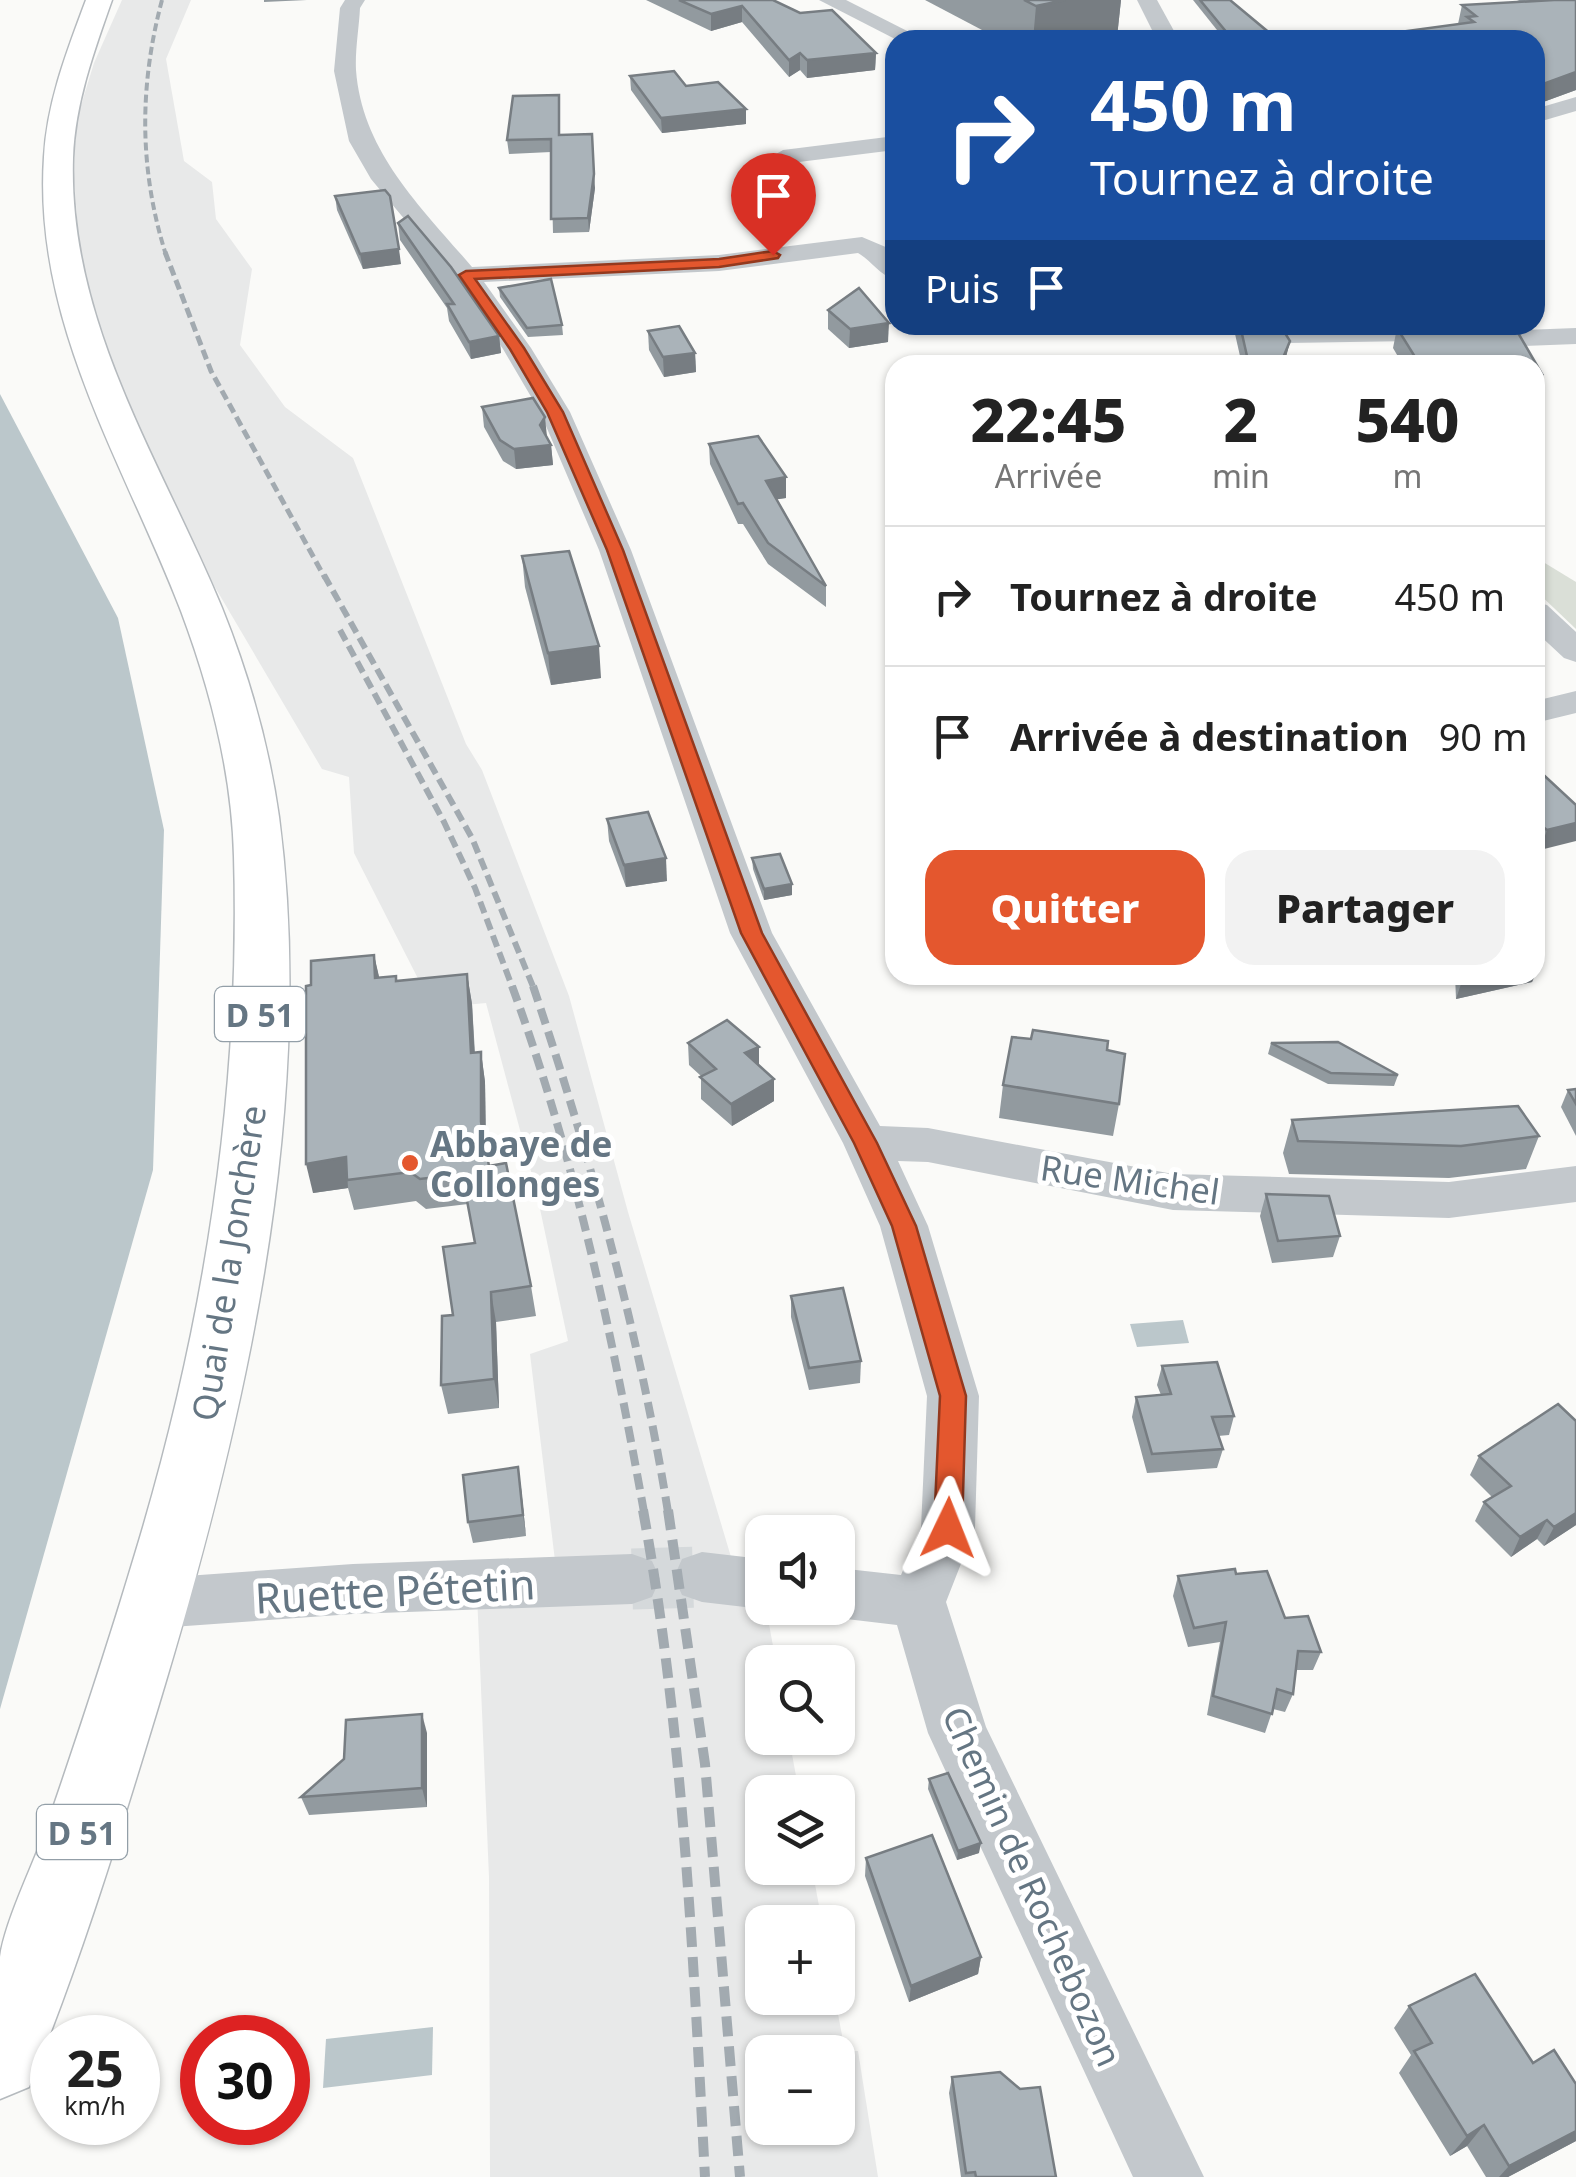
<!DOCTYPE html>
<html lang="fr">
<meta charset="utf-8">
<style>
:root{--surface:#fff;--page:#f2f2f2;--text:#222;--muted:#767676;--line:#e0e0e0;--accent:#e4572e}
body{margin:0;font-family:"Noto Sans",sans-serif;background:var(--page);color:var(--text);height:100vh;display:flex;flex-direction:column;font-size:38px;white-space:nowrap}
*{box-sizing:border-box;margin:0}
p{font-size:32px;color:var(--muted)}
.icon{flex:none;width:55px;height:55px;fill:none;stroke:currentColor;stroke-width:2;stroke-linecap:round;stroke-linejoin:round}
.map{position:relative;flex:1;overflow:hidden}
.panel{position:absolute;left:885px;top:355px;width:660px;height:630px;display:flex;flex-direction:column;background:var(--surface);border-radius:30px;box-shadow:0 2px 8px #0004}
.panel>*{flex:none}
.banner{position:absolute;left:885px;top:30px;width:660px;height:305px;border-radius:30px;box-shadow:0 2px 8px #0004;background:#1a4fa0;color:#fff;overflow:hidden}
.tools{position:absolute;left:745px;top:1515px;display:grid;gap:20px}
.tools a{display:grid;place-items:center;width:110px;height:110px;border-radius:20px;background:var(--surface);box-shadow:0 2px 8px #0004;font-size:50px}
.speed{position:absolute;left:30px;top:2015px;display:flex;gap:20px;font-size:50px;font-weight:700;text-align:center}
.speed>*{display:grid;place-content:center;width:130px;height:130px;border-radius:50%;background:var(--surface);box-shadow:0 2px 8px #0004;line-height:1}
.speed small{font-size:25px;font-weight:400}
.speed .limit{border:15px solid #d22;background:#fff;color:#111}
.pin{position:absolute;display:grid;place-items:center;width:85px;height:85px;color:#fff;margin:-102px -42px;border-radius:50% 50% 50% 0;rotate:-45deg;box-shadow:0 0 10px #0007}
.pin .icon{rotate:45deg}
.me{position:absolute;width:110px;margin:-55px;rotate:2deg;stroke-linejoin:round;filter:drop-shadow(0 0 8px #0008)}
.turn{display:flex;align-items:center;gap:35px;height:210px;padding:0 40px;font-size:45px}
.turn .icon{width:130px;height:130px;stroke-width:2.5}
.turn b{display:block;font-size:70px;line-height:85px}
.then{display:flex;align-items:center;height:95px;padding:0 40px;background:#0003;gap:20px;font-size:38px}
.eta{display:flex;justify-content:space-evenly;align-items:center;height:170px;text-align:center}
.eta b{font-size:60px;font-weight:800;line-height:70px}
.button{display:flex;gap:20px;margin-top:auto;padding:20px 40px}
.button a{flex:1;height:115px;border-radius:30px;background:var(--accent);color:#fff;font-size:40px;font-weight:800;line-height:115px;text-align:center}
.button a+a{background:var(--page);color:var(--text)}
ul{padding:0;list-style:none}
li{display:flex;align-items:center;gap:30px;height:140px;padding:0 40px;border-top:2px solid var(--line)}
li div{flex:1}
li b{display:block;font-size:38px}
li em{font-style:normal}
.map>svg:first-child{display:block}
.built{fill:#e8e9e9;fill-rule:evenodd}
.green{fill:#dadfd7}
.water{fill:#bbc7cb}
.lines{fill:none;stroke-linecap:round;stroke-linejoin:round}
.minor-tunnel{stroke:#d5d9db;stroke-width:61;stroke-dasharray:61 31;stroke-linecap:butt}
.major-casing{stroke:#b5babe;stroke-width:3}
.minor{fill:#c3c8cc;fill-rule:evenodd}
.major{fill:#fff;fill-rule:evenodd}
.rail-far4{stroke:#a2aab0;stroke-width:4;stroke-dasharray:8 4;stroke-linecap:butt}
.rail-far3{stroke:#a2aab0;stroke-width:5;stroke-dasharray:10 5;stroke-linecap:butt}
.rail-far2{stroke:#a2aab0;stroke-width:6;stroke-dasharray:12 6;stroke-linecap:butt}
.rail-far1{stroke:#a2aab0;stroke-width:8;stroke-dasharray:16 8;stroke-linecap:butt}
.rail{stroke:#a2aab0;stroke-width:10;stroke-dasharray:20 10;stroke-linecap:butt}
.wall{fill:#929a9f}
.shaded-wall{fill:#777d82}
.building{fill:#aab3b9;stroke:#777d82;stroke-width:2.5}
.route{fill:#e4572e;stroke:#94391e;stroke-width:2.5}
.poi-dot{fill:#e4572e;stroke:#fff;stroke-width:4}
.labels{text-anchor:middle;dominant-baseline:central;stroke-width:10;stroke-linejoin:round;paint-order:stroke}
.shield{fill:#fff;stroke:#939fa8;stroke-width:2.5}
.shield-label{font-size:32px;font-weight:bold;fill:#657683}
.poi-label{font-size:35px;font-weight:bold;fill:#657683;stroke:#fff;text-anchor:start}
.street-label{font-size:35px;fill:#657683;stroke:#fff}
.near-street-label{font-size:42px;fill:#657683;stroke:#fff}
</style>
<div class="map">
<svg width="1576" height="2177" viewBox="0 0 1576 2177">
<rect width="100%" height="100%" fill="#fafaf8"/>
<path class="built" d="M122,0H191L166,59L184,161L212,182L216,219L252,269L240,345L285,407L353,458L466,744L482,770L569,996L628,1212L734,1567L696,1585L762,1592V1608H766L776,1662H762V1738H789L799,1792H762V1868H812L822,1922H762V1998H835L845,2051H858L878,2177H490L489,1877L477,1594L556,1569L530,1354L568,1341L536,1190L486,1003L433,1008L354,853L349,777L322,769L199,560L121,399L82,283L71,138L94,63ZM762,2052H838V2128H762Z"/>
<polygon class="green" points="1535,557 1576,582 1576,629 1535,590"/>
<g class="water">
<polygon points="0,394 118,618 164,830 153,1170 0,1709"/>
<polygon points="1183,1320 1189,1343 1137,1347 1130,1324"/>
<polygon points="433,2027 432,2075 323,2088 326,2039"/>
</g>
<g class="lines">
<polyline class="minor-tunnel" points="632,1579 702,1577"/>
<g class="major-casing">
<path id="major" d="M86,0H112C94,51 75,103 73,158C68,323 161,461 222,608C249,675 269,746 279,817C319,1120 238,1449 149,1737C113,1855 76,1973 29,2087L0,2099C0,2055 0,2000 0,1957C5,1922 31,1869 44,1834C76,1741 107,1648 135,1554C204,1327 241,1093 234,856C232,773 210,688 181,611C124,463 33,323 44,157C47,102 67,51 86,0Z"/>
</g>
<g class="minor">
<path d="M345,0H365L360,8C359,28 355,50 356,70C362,152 422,208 472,267L719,255L862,237L888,248L895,256L894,279C879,275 872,261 858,253L719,271L484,282L531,348L570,412L631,550L772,933L880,1126L928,1128L1173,1174L1449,1182L1576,1166V1202L1449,1218L1173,1210L928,1162L898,1161L928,1226L979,1396L975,1528L946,1602L986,1727L1204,2177H1133L928,1733L897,1625L838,1618L817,1608H838V1568L901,1575L921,1528L927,1396L880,1226L843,1143L730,933L599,550L540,412L503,349L456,281L371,179L349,141L334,71L340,8Z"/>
<polygon points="819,0 846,0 925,40 897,40"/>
<polygon points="1137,0 1157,0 1179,40 1157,40"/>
<polygon points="1576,97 1576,111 1535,123 1535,109"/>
<polygon points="895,136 895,150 783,164 771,157 783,150"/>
<polygon points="1414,325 1444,333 1576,328 1576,344 1444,349 1412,341 1288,343 1278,341 1274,335 1278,329 1288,327"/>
<polygon points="1535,602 1547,605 1576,632 1576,662 1564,658 1535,631"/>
<polygon points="1576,691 1576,713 1535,723 1535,701"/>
<polygon points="702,1552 762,1559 762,1608 766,1608 762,1609 702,1602 682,1595 674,1577 682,1559"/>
<polygon points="632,1554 652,1561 660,1579 652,1597 632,1604 353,1614 158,1628 138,1621 130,1603 138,1585 158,1578 353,1564"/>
</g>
<use href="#major" class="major"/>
<path class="rail-far4" d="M162,0C139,86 139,170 166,255"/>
<polyline class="rail-far3" points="165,252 211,371 325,578"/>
<g class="rail-far2">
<polyline points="324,575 472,838 534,989"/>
<polyline points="340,630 444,822 475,888 513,989"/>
</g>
<g class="rail-far1">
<path d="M512,986C575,1157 612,1334 644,1512"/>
<path d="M533,986C591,1158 639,1333 668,1512"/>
</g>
<g class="rail">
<path d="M643,1510C683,1729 693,1955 705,2177"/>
<polyline points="668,1510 705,1764 740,2177"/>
</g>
</g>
<g class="wall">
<polygon points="264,0 307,0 264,2"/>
<polygon points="646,0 773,0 876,53 875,70 807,78 800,70 789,77 742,22 711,31"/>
<polygon points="925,0 1121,0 1117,37 1103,40 1001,40"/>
<polygon points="1193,0 1230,0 1278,40 1225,40"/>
<polygon points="1517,0 1576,0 1576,90 1535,105 1535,40 1405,40 1407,31 1458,24 1462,5 1522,2"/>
<polygon points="630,76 686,86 746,109 746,124 662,133 631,90"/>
<polygon points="560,108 560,135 595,188 589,232 553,233 551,152 509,154 507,140"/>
<polygon points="335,196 401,264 363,269 337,210"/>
<polygon points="398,223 499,336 501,353 471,359 449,321 447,308 400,240"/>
<polygon points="499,288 562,325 563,335 528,337 500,297"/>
<polygon points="828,310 888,342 849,348 828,329"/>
<polygon points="1233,325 1280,325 1290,341 1284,365 1242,365"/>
<polygon points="1416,325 1449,333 1517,331 1542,374 1536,393 1535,394 1535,365 1403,365 1393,348 1397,328"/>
<polygon points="1429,325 1497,325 1496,327 1444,329"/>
<polygon points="648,331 695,353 696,372 664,377 649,350"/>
<polygon points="482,407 546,437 551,445 553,465 516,469 503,461 484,427"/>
<polygon points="709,444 786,477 786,498 777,499 826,586 826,607 768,564 743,524 738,524 710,464"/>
<polygon points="522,556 601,678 551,685 525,587"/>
<polygon points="895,751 895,775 892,775 893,753"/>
<polygon points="1535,767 1576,805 1540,850 1535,846"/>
<polygon points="607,819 667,881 626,887 609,841"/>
<polygon points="752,858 792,884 792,895 764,900 753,869"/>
<polygon points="374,955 379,978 397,981 467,974 472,1004 475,1053 481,1052 485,1082 486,1149 489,1166 531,1286 536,1316 496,1322 499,1408 448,1414 441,1385 453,1315 475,1243 468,1204 426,1209 416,1201 354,1210 348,1188 313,1193 311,985"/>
<polygon points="1455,975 1535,975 1532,982 1456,999"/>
<polygon points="688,1043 759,1047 759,1065 774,1079 774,1101 732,1126 701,1099 701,1076 689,1065"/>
<polygon points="1271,1043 1398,1075 1394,1086 1328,1084 1268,1054"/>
<polygon points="1003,1085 1119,1104 1113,1136 999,1118"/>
<polygon points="1576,1089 1576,1136 1561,1107 1568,1090"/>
<polygon points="1292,1120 1539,1136 1526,1169 1449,1178 1289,1174 1283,1153"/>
<polygon points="1266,1194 1340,1236 1333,1257 1272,1263 1260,1216"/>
<polygon points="791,1296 861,1361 860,1383 809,1390 791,1317"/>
<polygon points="1162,1366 1234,1416 1229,1435 1218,1436 1223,1449 1217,1468 1147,1473 1132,1417 1136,1397 1161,1395 1157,1385"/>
<polygon points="1479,1456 1576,1525 1544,1546 1537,1539 1511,1557 1475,1521 1484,1502 1492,1497 1470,1475"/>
<polygon points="521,1488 526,1536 473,1543 468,1522"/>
<polygon points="1236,1574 1321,1652 1313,1670 1296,1670 1293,1694 1285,1712 1273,1709 1265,1733 1207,1715 1220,1642 1188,1647 1173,1596 1178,1576"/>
<polygon points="427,1733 427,1807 309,1815 301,1797 344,1759"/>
<polygon points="929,1779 979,1853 957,1860 928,1789"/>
<polygon points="866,1858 981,1957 978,1974 909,2002 865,1876"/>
<polygon points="1409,2006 1576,2084 1576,2141 1508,2177 1486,2177 1467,2146 1450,2156 1399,2073 1411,2055 1394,2028"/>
<polygon points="952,2077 1056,2177 961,2177 949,2093"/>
</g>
<g class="shaded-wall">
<polygon points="1065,0 1121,0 1117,37 1103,40 1033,40 1036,6"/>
<polygon points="742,6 742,22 711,31 711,14"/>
<polygon points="800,53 800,70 789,77 789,60"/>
<polygon points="876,53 875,70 807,78 807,60"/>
<polygon points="1576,72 1576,90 1535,105 1535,87"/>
<polygon points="746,109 746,124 662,133 661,118"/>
<polygon points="592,134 595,188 589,232 588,218"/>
<polygon points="399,249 401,264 363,269 360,254"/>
<polygon points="889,323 888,342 849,348 850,329"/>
<polygon points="499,336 501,353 471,359 469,342"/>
<polygon points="1290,341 1284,365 1280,365"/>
<polygon points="695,353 696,372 664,377 663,357"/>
<polygon points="545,417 547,437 540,425"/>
<polygon points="551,445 553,465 516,469 514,449"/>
<polygon points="786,477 786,498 766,501 766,481"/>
<polygon points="599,646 601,678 551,685 548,653"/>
<polygon points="1576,823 1576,841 1540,850 1547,830"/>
<polygon points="666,858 667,881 626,887 624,865"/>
<polygon points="792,884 792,895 764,900 764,889"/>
<polygon points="374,955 381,985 375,978"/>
<polygon points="467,974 472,1004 476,1083 471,1053"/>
<polygon points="1475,975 1535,975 1532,982 1456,999 1463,978"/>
<polygon points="759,1047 759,1069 745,1053"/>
<polygon points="481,1052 485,1082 486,1151 481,1122"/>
<polygon points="774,1079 774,1101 732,1126 731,1104"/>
<polygon points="346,1157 348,1188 313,1193 306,1164"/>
<polygon points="491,1292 496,1322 499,1408 494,1379"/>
<polygon points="518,1467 521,1488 526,1536 523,1515"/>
<polygon points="1576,1513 1576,1525 1544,1546 1554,1527"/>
<polygon points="1547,1520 1537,1539 1511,1557 1520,1537"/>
<polygon points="422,1714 427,1733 427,1807 422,1788"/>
<polygon points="981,1843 979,1853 957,1860 958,1851"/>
<polygon points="981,1957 978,1974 909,2002 911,1986"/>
<polygon points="1484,2125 1467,2146 1450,2156 1467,2136"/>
<polygon points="1576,2131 1576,2141 1508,2177 1499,2177 1509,2166"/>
</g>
<g class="building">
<polygon points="679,0 773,0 800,13 832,10 876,53 807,60 800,53 789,60 742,6 711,14"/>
<polygon points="1024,0 1065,0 1036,6"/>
<polygon points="1200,0 1230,0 1278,40 1233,40"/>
<polygon points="1554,0 1576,0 1576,72 1535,87 1535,40 1421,40 1407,31 1474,22 1467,17 1476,16 1462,5"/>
<polygon points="674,71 686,86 718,82 746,109 661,118 630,76"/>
<polygon points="559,95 559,135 592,134 594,174 588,218 551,219 551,139 507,140 513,96"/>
<polygon points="385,190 390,196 399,249 360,254 335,196"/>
<polygon points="408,216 451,267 499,336 469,342 447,304 454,304 398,223"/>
<polygon points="551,279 562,325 527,328 499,288"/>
<polygon points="859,288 889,323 850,329 828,310"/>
<polygon points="1240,325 1280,325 1290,341 1280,365 1249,365"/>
<polygon points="1416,325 1449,333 1517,331 1542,374 1535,374 1535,365 1420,365 1397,328"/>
<polygon points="679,326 695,353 663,357 648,331"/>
<polygon points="533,398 545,417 540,425 551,445 514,449 500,440 482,407"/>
<polygon points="758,436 786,477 766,481 826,586 768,543 743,503 738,504 709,444"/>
<polygon points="569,551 599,646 548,653 522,556"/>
<polygon points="1535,767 1576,805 1576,823 1547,830 1535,821"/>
<polygon points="648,812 666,858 624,865 607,819"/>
<polygon points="780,854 792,884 764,889 752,858"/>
<polygon points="374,955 375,978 396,976 396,981 467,974 471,1053 481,1052 481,1122 489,1166 506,1163 531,1286 491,1292 494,1379 441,1385 442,1316 453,1315 443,1247 475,1243 462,1174 420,1179 410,1172 347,1180 346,1157 306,1164 306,986 311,985 311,961"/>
<polygon points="727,1020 759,1047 745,1053 774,1079 731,1104 700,1077 716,1069 688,1043"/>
<polygon points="1033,1030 1108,1041 1107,1050 1125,1054 1119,1104 1003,1085 1012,1037 1031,1039"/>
<polygon points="1338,1042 1398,1075 1331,1073 1271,1043"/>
<polygon points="1576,1089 1576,1104 1568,1090"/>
<polygon points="1518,1106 1539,1136 1461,1146 1298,1141 1292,1120"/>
<polygon points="1266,1194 1329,1196 1340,1236 1278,1241"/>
<polygon points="843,1288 861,1361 809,1368 791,1296"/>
<polygon points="1217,1362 1234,1416 1212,1417 1223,1449 1152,1454 1136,1397 1171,1394 1162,1366"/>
<polygon points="1558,1404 1576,1421 1576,1513 1554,1527 1547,1520 1520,1537 1484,1502 1511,1486 1479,1456"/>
<polygon points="518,1467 523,1515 468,1522 463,1475"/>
<polygon points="1235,1569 1236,1574 1267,1571 1285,1618 1308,1616 1321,1652 1298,1651 1293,1694 1277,1689 1272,1714 1213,1696 1226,1622 1194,1628 1178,1576"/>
<polygon points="422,1714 422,1788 301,1797 344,1759 346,1720"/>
<polygon points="948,1773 981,1843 958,1851 929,1779"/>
<polygon points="932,1835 981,1957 911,1986 866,1858"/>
<polygon points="1475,1974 1533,2063 1554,2050 1576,2084 1576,2131 1509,2166 1484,2125 1467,2136 1414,2051 1432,2043 1409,2006"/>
<polygon points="1000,2072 1020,2089 1040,2087 1056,2177 976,2177 975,2172 966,2173 952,2077"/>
</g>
<polygon class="route" points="773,251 780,255 778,258 719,267 475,279 524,348 563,412 623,550 762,933 877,1143 916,1226 966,1396 962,1528 958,1537 948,1540 938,1537 934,1528 940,1396 892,1226 854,1143 741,933 607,550 547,412 510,349 459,275 466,271 719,259"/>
<circle class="poi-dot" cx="410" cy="1163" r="10"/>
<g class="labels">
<g class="shield">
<rect x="215" y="987" width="90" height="54" rx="8"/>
<rect x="37" y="1805" width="90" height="54" rx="8"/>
</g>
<g class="shield-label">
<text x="260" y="1014">D 51</text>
<text x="82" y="1832">D 51</text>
</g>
<g class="poi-label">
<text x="430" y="1143">Abbaye de<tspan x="430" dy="40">Collonges</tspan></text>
</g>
<g class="street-label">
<text transform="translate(1130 1179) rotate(8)">Rue Michel</text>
<text transform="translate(228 1263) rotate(-81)">Quai de la Jonchère</text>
<text transform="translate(1033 1886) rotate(66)">Chemin de Rochebozon</text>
</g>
<g class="near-street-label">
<text transform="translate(395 1590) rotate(-3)">Ruette Pétetin</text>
</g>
</g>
</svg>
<div class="tools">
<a><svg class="icon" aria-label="sound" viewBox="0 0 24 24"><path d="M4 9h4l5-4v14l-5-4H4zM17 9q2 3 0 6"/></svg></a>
<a><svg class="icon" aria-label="search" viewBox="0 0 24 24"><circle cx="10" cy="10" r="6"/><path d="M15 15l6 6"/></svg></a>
<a><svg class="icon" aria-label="layers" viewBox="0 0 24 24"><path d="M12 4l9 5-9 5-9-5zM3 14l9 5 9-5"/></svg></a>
<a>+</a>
<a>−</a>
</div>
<div class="speed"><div>25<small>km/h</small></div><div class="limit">30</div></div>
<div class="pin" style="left:773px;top:255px;background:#d93025"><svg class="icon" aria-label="arrive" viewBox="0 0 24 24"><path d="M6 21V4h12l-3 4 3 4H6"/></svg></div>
<svg class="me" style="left:948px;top:1528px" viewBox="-20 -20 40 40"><path d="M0-17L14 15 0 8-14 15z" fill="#e4572e" stroke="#fff" stroke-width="4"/></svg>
<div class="banner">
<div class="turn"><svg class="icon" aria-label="right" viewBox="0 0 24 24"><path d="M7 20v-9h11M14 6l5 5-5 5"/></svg><div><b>450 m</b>Tournez à droite</div></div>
<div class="then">Puis<svg class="icon" aria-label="arrive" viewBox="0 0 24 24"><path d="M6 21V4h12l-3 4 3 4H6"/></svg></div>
</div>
<section class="panel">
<div class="eta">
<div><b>22:45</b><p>Arrivée</p></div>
<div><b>2</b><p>min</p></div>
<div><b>540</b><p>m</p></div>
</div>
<ul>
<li><svg class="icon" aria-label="right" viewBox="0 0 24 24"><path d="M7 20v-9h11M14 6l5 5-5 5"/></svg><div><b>Tournez à droite</b></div><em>450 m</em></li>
<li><svg class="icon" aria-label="arrive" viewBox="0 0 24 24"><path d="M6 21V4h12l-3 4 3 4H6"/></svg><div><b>Arrivée à destination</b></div><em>90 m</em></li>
</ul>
<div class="button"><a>Quitter</a><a>Partager</a></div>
</section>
</div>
